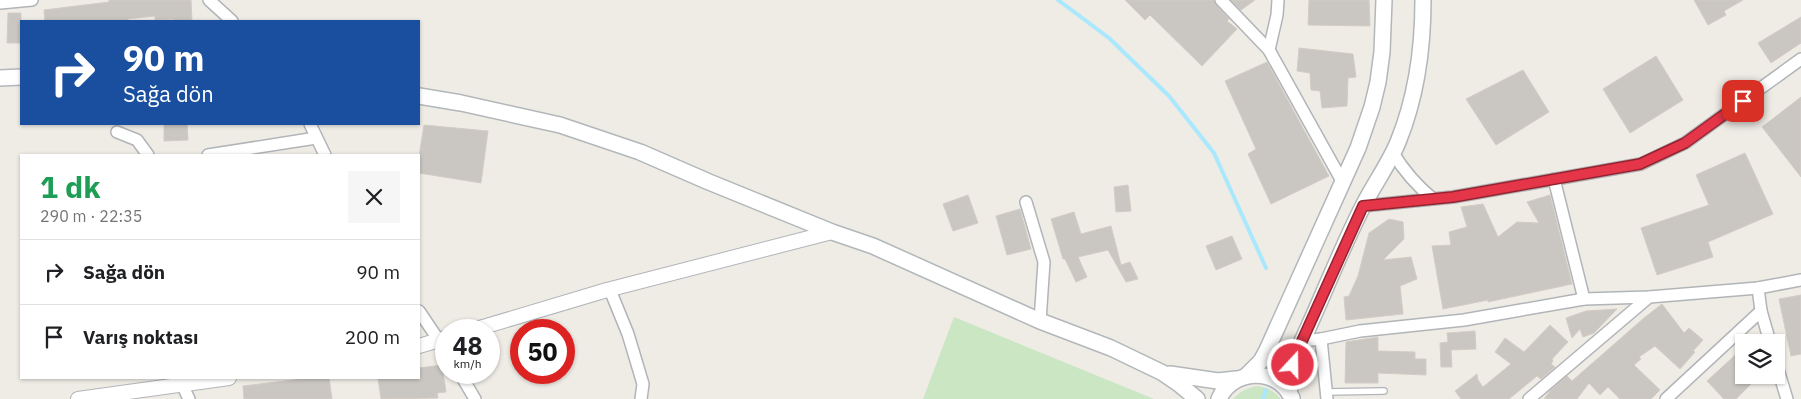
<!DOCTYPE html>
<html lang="tr">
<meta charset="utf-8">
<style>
:root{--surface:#fff;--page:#f6f6f6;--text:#202124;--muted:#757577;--line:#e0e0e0}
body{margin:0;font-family:"IBM Plex Sans",sans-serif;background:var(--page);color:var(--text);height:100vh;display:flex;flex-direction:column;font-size:19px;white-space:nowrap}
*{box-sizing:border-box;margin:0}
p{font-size:16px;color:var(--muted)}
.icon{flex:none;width:28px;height:28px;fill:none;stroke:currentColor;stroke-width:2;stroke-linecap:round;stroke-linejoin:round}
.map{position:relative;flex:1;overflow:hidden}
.side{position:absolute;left:20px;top:154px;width:400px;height:225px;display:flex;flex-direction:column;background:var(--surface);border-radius:0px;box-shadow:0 1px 4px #0004}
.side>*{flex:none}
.banner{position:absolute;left:20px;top:20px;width:400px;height:105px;border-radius:0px;box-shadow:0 1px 4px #0004;background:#1a4fa0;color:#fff;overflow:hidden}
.fabs{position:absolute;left:1735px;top:334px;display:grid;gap:10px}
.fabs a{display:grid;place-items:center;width:50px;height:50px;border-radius:0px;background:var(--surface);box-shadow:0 1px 4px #0004;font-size:25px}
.speed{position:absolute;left:435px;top:319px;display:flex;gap:10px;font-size:25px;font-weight:700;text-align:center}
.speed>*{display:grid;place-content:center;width:65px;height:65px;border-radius:50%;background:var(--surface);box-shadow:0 1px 4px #0004;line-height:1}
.speed small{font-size:12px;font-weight:400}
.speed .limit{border:8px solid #d22;background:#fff;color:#111}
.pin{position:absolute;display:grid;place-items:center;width:42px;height:42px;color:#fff;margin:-21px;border-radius:10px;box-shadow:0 2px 8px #0006}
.me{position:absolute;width:55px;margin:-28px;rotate:21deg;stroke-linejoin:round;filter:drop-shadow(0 0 4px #0008)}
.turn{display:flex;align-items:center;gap:18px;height:105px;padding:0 20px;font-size:22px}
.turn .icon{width:65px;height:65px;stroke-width:2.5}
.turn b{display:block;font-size:35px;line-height:42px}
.round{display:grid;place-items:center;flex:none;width:52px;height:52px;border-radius:0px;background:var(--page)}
.overview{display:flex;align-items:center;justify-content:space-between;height:85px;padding:0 20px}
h1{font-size:30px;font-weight:700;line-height:38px;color:#1e9e55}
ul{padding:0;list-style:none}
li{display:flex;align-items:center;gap:15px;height:65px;padding:0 20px;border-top:1px solid var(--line)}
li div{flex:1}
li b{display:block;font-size:19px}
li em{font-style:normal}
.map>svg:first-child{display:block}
.green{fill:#cae6c3}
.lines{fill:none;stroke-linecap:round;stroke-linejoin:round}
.stream{stroke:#a9e8fd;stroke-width:4}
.building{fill:#cac7c3;stroke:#d4ccc4}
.service-casing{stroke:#b1b5b8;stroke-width:8}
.minor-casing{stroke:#b1b5b8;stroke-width:14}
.tertiary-casing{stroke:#b1b5b8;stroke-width:16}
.secondary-casing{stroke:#b2b7ba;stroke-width:18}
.service{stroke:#fff;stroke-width:5.5}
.minor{stroke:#fff;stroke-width:11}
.tertiary{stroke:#fff;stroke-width:14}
.secondary{stroke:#fff;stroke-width:15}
.route-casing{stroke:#95232f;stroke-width:12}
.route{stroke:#e53649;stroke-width:9}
</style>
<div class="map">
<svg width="1801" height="399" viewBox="0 0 1801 399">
<rect width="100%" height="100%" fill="#efece6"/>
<g class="green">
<polygon points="954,317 1154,399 923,399"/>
<path d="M1258,386C1268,388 1274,391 1281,399H1233C1240,391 1247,388 1258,386Z"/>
</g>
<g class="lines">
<g class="stream">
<polyline points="1058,0 1109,38 1169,96 1214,153 1266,268"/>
<polyline points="1263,399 1266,390"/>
</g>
</g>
<g class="building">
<polygon points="109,0 191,0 192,21 173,21 173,19 155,20 155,16 128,19 128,21 45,21 44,10 109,2"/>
<polygon points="1125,0 1214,0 1216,5 1229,19 1227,21 1237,29 1202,66 1150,15 1145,20"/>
<polygon points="1231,0 1255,0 1241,10"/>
<polygon points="1309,0 1369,0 1370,26 1308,25"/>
<polygon points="1694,0 1743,0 1724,11 1726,15 1708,25"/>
<polygon points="8,13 21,13 21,43 7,43"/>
<polygon points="1801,17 1801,43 1771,63 1758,43"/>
<polygon points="1299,48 1353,54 1356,77 1348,78 1347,106 1322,108 1320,91 1311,90 1310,73 1297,71"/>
<polygon points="1656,56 1683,100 1630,133 1603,89"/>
<polygon points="1267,62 1329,176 1271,204 1248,154 1256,149 1225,81"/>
<polygon points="1523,70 1549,112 1496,145 1466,99"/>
<polygon points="1801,97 1801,177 1762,127"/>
<polygon points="164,124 187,124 188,140 164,141"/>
<polygon points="424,125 488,131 481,183 419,173 419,156"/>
<polygon points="1745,153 1773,214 1708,242 1713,257 1657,275 1641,228 1709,205 1696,175"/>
<polygon points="1128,185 1131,211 1116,212 1114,187"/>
<polygon points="968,195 978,223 953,231 943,204"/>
<polygon points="1550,195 1572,284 1488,302 1488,300 1443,309 1432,246 1451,245 1449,232 1467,227 1461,207 1483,204 1498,237 1517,222 1539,223 1527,202"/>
<polygon points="1020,209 1031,249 1007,255 996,216"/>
<polygon points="1074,212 1081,234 1111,226 1121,265 1130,262 1138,279 1126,282 1108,250 1078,257 1087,277 1076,282 1065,259 1063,259 1051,219"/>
<polygon points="1389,219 1403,222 1404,239 1383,260 1411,257 1417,279 1400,286 1403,314 1346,320 1344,297 1349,296 1358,276 1369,233"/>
<polygon points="1232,236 1242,259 1216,270 1206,246"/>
<polygon points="1801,295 1801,354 1791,356 1779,299"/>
<polygon points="1662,304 1684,333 1689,328 1703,340 1693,351 1695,352 1680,369 1655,346 1639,357 1641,359 1634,365 1660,390 1651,399 1620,399 1608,387 1600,395 1589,383 1577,399 1544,399 1550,391 1567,376 1572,381 1644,318"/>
<polygon points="1617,309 1594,333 1583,337 1580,329 1572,338 1566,318 1586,311"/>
<polygon points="1550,325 1568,342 1552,359 1553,361 1551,364 1555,367 1541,379 1537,376 1509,399 1461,399 1455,391 1477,374 1478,380 1483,387 1511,364 1495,352 1505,338 1524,352"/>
<polygon points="1475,331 1476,349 1451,350 1452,367 1441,367 1440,343 1448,342 1447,333"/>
<polygon points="1378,337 1378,351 1415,352 1415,359 1426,359 1426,375 1378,373 1378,383 1345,383 1346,342"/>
<polygon points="1744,347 1744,375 1760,375 1736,399 1724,399 1707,381"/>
<polygon points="442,365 446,392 437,393 438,398 381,399 378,378 419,378 419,368"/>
<polygon points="310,378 329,378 332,399 244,399 243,386"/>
</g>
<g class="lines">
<g class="service-casing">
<polyline id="service" points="1326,392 1384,391"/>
</g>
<g class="minor-casing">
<g id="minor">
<polyline points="209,0 232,21"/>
<polyline points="1221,0 1269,50 1342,181"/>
<polyline points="0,3 32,0"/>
<polyline points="1269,50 1277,15 1278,0"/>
<polyline points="310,124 325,155"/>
<polyline points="117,132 137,140 148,155"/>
<path d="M1393,153C1404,171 1416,185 1433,199"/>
<polyline points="208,155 316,138"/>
<polyline points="1554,179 1584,299"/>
<polyline points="1026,202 1044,262 1040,321"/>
<polyline points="1363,206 1453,197 1641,164 1685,143 1801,59"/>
<polyline points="610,290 628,334 643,384 641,399"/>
<polyline points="419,311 446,351"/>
<polyline points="1321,339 1327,399"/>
<polyline points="1303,341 1321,339 1360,331 1464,320 1584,299 1649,297 1758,288"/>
<polyline points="1770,342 1761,311 1758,288 1801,280"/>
<polyline points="1776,363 1787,399"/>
<polyline points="459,372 475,399"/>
<polyline points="179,378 189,399"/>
<polyline points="1529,399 1649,297"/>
<polyline points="1666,399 1761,311"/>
</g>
</g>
<g class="tertiary-casing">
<g id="tertiary">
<polyline points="473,330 607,290 832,232"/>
<polyline points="419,346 446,338"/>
<polyline points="78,399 229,378"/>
</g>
</g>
<g class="secondary-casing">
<g id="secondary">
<polyline points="0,78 21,77"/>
<polyline points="419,96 461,103 560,125 640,152 709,182 832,232 873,246 1040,321 1111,348 1163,373 1179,384 1197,399"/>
<polyline points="1170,374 1218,381 1236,379"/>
<polyline points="1247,375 1261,361 1267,350 1358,148 1372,107 1378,82 1382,52 1384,0"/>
<path d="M1289,393L1293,365L1297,352C1320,304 1339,253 1363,206C1374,184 1389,164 1398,142C1416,98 1423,48 1423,0"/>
<path d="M1219,399C1232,369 1277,366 1292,398"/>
</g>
</g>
<use href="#service" class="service"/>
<use href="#minor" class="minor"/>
<use href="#tertiary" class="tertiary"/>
<use href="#secondary" class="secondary"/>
</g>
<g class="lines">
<g class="route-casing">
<polyline id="route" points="1293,365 1297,352 1363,206 1453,197 1640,164 1685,143 1743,101"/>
</g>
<use href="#route" class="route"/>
</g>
</svg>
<div class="fabs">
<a><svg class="icon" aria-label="layers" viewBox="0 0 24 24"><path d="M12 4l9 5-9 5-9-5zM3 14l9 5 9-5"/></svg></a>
</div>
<div class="speed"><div>48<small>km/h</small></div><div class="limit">50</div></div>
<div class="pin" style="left:1743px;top:101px;background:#d93025"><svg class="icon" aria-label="arrive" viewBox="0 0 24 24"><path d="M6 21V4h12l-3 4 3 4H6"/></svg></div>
<svg class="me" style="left:1293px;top:365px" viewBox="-20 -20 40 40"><circle r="17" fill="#e53649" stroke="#fff" stroke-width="3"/><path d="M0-11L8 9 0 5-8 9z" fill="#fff"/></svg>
<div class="banner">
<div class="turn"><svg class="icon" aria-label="right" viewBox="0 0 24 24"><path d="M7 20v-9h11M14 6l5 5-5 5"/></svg><div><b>90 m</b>Sağa dön</div></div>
</div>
<section class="side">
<div class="overview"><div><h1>1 dk</h1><p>290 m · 22:35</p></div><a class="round"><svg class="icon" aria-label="close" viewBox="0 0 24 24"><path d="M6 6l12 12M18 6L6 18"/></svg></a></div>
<ul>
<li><svg class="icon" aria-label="right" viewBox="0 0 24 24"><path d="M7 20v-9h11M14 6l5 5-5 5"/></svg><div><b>Sağa dön</b></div><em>90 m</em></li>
<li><svg class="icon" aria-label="arrive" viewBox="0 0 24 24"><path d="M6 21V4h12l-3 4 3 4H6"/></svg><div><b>Varış noktası</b></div><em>200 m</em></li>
</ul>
</section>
</div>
